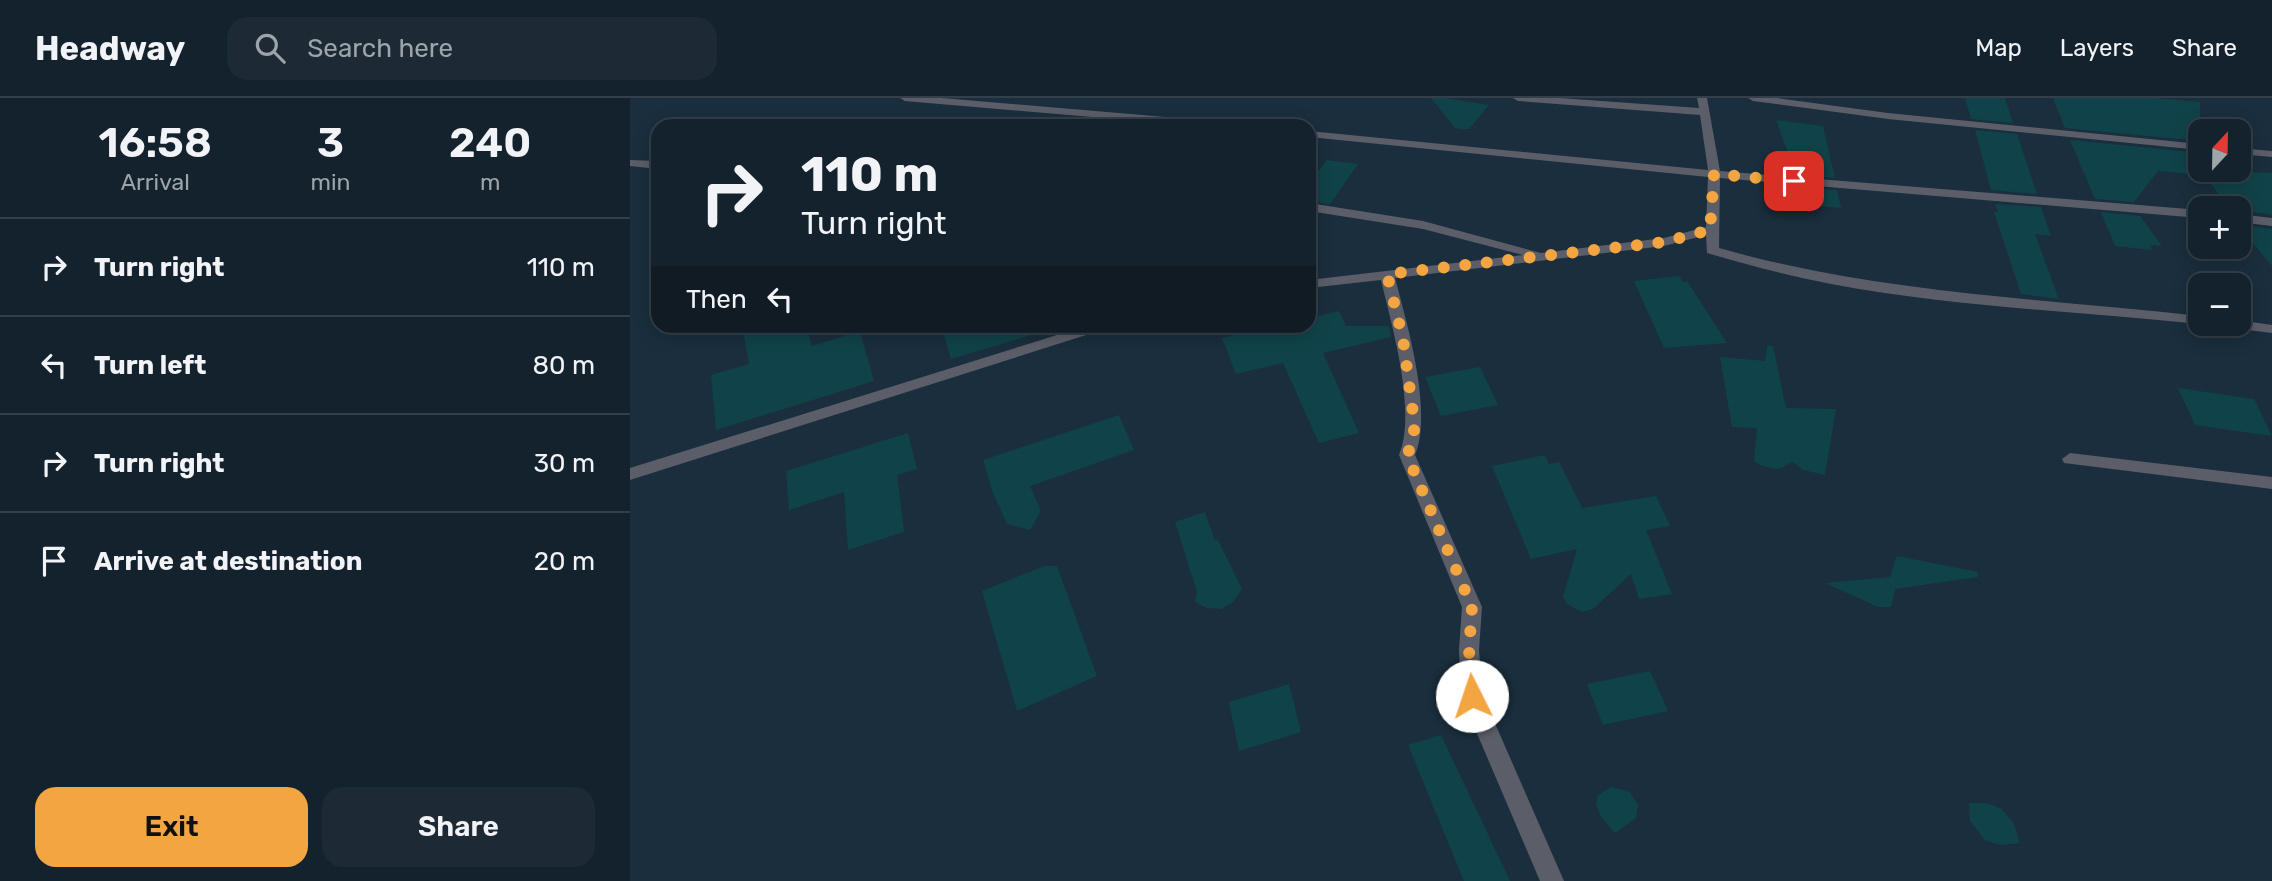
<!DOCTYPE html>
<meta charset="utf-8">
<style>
:root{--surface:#14222e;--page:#1d2a36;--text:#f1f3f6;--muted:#9da4aa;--line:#333f4a;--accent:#f2a541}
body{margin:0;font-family:Rubik,sans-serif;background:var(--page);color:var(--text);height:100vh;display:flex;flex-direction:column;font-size:26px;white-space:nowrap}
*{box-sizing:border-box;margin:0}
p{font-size:23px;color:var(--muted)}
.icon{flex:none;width:38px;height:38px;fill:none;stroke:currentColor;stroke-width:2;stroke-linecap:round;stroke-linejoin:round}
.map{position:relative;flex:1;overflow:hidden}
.drawer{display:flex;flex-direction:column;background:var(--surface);width:630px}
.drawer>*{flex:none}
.hud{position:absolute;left:21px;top:21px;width:665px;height:214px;border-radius:21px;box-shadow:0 4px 18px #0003,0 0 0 2px var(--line);background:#14222e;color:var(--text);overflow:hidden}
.needle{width:46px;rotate:22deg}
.fabs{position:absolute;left:1558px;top:21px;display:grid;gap:14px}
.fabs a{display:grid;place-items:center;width:63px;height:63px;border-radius:14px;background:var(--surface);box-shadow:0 4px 18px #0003,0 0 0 2px var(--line);font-size:35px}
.pin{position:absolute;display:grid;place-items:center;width:60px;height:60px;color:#fff;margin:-30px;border-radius:14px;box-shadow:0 4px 10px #0006}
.me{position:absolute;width:77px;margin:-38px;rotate:356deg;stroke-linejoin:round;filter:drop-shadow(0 0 5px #0008)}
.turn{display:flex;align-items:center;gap:24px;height:147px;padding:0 35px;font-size:32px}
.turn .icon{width:91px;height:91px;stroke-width:2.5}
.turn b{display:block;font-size:49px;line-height:60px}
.then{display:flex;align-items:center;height:66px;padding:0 35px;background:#0003;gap:14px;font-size:26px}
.eta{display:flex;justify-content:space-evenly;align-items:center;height:119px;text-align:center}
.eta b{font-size:42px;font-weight:600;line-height:49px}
.primary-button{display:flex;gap:14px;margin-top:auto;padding:14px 35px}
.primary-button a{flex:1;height:80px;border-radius:21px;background:var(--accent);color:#111;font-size:28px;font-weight:600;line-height:80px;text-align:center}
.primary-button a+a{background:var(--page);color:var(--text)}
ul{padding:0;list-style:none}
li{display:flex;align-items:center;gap:21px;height:98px;padding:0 35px;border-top:2px solid var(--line)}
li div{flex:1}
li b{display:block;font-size:26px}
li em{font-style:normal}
header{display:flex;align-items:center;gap:42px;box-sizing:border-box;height:98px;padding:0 35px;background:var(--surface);border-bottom:2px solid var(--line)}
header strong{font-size:33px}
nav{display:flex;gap:38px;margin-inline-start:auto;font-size:24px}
.search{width:490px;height:63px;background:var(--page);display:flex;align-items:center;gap:18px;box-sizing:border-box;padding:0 24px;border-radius:21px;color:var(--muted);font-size:26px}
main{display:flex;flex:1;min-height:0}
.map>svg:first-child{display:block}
.building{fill:#104349}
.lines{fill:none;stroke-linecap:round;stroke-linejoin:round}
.street{fill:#5b5e68;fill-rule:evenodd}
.route{stroke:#f2a541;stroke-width:12;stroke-dasharray:0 21.6}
</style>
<header>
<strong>Headway</strong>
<div class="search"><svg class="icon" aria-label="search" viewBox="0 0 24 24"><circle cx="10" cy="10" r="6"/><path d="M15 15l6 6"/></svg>Search here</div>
<nav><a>Map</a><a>Layers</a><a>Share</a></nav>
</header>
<main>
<section class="drawer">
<div class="eta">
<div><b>16:58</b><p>Arrival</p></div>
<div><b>3</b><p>min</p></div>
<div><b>240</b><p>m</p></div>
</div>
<ul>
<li><svg class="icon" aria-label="right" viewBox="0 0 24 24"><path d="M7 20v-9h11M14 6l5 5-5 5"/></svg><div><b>Turn right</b></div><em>110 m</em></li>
<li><svg class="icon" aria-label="left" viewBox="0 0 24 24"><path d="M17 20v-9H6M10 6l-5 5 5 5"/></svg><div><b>Turn left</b></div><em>80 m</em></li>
<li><svg class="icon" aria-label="right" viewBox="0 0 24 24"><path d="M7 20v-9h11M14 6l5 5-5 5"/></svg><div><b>Turn right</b></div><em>30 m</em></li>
<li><svg class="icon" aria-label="arrive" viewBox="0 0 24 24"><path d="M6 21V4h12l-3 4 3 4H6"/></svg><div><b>Arrive at destination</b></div><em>20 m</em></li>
</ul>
<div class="primary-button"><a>Exit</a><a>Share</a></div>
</section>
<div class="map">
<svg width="1642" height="783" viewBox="0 0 1642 783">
<rect width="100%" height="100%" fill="#1a2e3d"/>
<g class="building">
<polygon points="801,0 815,0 859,7 839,31 832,31 825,30"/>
<polygon points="1335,0 1375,0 1383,25 1341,21"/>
<polygon points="1423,0 1527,0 1570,4 1570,43 1435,30"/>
<polygon points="1146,22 1193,28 1205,80 1166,77"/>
<polygon points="1345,32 1387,36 1407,96 1361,92"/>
<polygon points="1440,42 1570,55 1570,77 1528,73 1504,104 1465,101"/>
<polygon points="697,62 728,66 700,106 679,103 679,85"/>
<polygon points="1572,72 1642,75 1642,117 1598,110"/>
<polygon points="1171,89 1207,92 1211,110 1177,107"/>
<polygon points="1365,106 1411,109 1421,138 1405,136 1429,201 1391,196 1364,114 1368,114"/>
<polygon points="1471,114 1510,118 1532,148 1520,147 1522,152 1485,148"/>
<polygon points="1610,127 1642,131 1642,168 1616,137"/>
<polygon points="1049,178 1053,184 1057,183 1097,245 1034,250 1004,183"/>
<polygon points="709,213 716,228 759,228 761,239 693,255 729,335 689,345 653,265 606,276 592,240 647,228 679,228 679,220"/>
<polygon points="112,228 176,228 182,248 230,233 244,283 86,332 81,277 119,266"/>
<polygon points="311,228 407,228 408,235 321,261"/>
<polygon points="1137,248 1143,248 1156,310 1206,311 1195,377 1173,372 1163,364 1148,371 1132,368 1124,363 1127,330 1102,329 1090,259 1135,263"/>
<polygon points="850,269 868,307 811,318 795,279"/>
<polygon points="1548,290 1624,301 1642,338 1565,327"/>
<polygon points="489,317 504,352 400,388 411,413 400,432 377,426 363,395 353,362"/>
<polygon points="278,335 287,371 267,377 274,434 218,452 214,394 159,412 156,373"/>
<polygon points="915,357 919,366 929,364 952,410 1026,398 1040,428 1016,432 1042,496 1009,501 1001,476 963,511 952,514 937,506 933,499 947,451 901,461 862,368"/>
<polygon points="575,414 585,443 588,442 612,491 603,504 591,511 577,510 565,504 567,494 545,424"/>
<polygon points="1267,458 1348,474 1348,479 1265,491 1261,509 1248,509 1195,485 1260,479"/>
<polygon points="414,468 427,468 467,578 387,613 352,493"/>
<polygon points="1020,573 1038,613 973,627 957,586"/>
<polygon points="659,586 671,634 609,653 599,604"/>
<polygon points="811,637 880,783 834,783 778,647"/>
<polygon points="981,689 1000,694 1008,707 1006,720 985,735 971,719 966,706 968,697"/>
<polygon points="1339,705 1356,705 1372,711 1383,724 1390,745 1370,747 1355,742 1340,723"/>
</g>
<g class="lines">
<g class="street">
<polygon points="270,0 312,0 606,25 611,28 567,28 275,3"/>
<path d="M883,0H930L1069,10L1067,0H1077L1090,73L1570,112V120L1090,80L1089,150C1246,195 1408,200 1570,218V226H1572H1570C1447,213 1322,209 1201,186C1159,178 1118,167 1077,155L1076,137L1034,148L765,180C777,226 803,313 785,357L852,509L849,552L853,598L934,783H910L831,598L829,552L832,509L769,357C787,314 762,228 751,182L679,190V182L893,157L793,131L679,113V105L793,123L911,155L1034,140L1076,129L1078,79L679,39V33L1078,72L1070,17L888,3Z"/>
<polygon points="1118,0 1147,0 1258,15 1570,46 1570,52 1258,21 1123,3"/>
<polygon points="1608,50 1642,53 1642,59 1608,56"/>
<polygon points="0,62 28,63 28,71 0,68"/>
<polygon points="1608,116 1642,120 1642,128 1608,124"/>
<polygon points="1608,222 1642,227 1642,235 1602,230 1595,226 1608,226"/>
<polygon points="456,228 477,228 475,231 0,382 0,370"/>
<polygon points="1440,355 1642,379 1642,391 1434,365 1432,361"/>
</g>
</g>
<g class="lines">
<polyline class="route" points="842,598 839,552 842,509 777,357 784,341 784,323 773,241 757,176 1034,144 1080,132 1084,76 1164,83"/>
</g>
</svg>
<div class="fabs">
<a><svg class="needle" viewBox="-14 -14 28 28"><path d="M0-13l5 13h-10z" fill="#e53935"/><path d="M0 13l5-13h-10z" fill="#9da4aa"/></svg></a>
<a>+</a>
<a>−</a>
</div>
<div class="pin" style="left:1164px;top:83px;background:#d93025"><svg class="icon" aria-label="arrive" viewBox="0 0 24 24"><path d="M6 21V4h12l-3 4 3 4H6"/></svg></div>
<svg class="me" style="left:842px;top:598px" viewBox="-20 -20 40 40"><circle r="19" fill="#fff"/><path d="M0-13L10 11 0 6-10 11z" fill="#f2a541"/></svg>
<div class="hud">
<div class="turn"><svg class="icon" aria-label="right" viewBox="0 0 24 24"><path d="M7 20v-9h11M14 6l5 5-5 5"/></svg><div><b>110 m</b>Turn right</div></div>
<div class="then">Then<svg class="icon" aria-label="left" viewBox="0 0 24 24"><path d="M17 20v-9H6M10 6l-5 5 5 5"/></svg></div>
</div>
</div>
</main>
